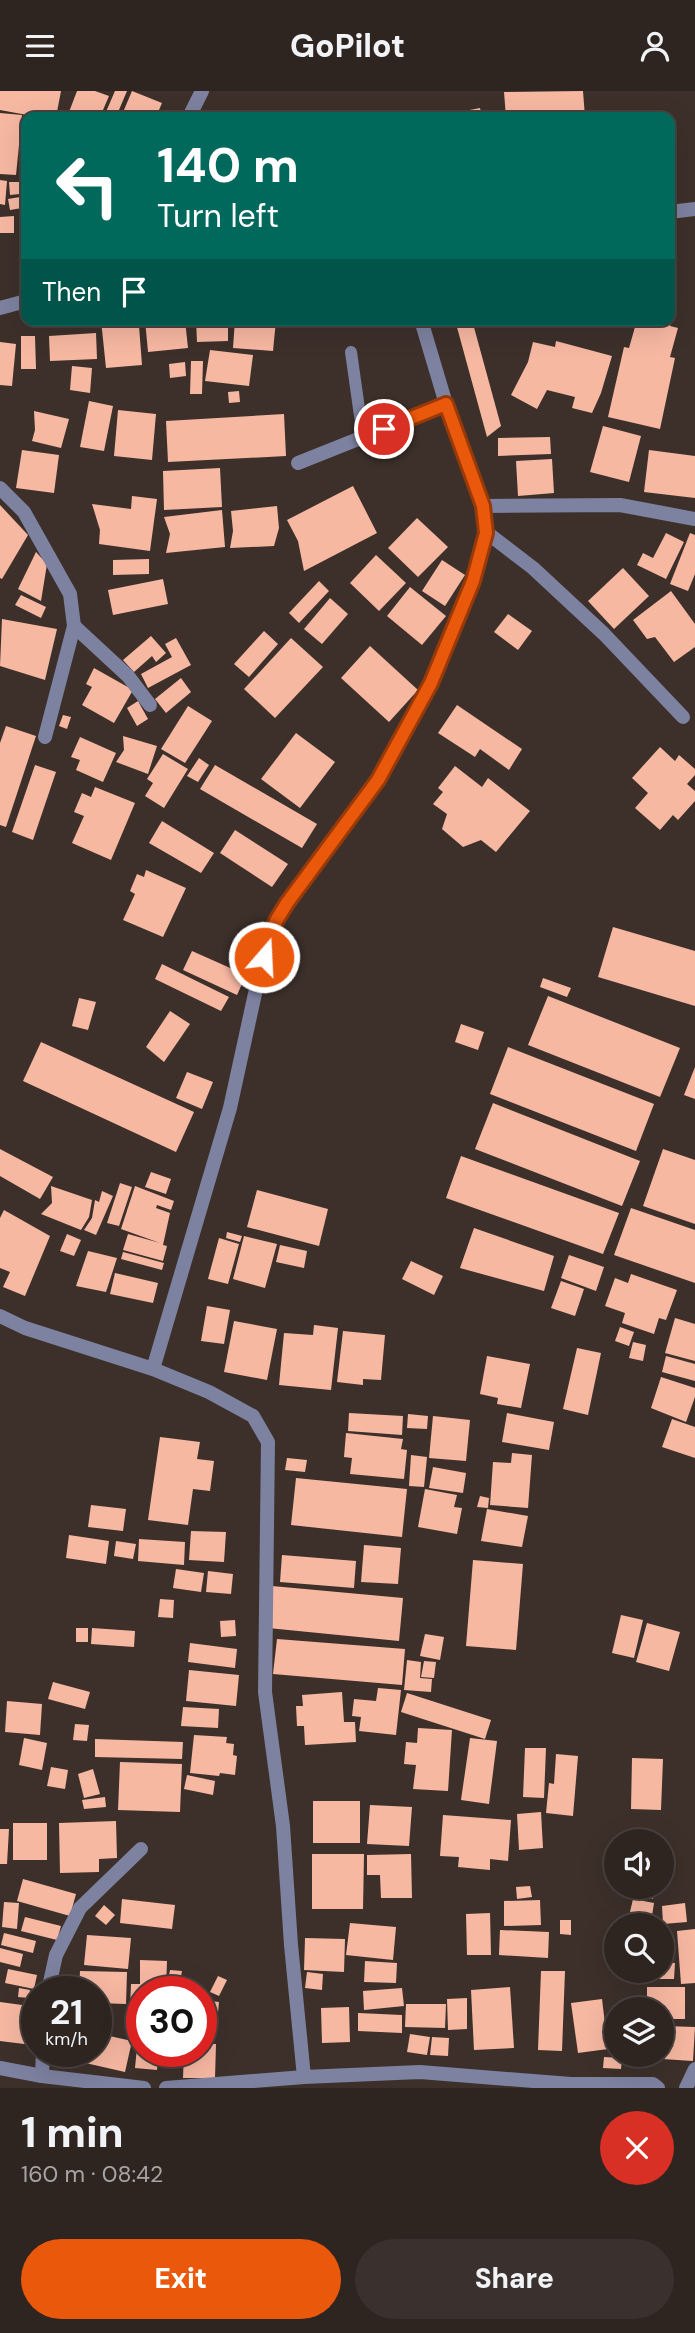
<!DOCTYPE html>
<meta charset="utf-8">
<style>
:root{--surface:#2e2420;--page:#3a302d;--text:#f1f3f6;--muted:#a7a4a5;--line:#49413e;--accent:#ea580c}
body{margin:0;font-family:"DM Sans",sans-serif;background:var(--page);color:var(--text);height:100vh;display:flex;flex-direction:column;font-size:26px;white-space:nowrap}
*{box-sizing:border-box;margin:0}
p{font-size:23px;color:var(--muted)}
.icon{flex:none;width:38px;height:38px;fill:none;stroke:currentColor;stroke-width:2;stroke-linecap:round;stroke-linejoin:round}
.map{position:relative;height:1997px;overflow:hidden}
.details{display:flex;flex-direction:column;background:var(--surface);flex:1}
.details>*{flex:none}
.banner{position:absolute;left:21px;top:21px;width:654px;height:214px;border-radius:14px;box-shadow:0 7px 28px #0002,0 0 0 2px var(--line);background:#00695c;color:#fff;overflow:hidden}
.buttons{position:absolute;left:604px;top:1738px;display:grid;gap:14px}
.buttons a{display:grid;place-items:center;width:70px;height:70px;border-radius:50%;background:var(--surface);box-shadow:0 7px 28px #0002,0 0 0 2px var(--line);font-size:35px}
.speed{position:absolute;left:21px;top:1885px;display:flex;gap:14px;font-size:35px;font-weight:700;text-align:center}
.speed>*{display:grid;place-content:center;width:91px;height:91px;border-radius:50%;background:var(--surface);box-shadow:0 7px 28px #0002,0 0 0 2px var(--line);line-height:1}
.speed small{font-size:18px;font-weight:400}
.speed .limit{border:10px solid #d22;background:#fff;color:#111}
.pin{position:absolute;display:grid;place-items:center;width:60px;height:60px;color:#fff;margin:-30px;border:4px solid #fff;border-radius:50%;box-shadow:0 2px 7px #0007}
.me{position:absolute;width:77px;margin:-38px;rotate:19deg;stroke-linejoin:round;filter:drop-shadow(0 0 5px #0008)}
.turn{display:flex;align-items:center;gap:24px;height:147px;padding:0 21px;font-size:32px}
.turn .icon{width:91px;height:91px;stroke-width:2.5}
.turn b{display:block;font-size:49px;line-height:60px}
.then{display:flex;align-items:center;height:66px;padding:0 21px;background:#0003;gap:14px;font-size:26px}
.round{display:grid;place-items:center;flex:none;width:74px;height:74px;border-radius:37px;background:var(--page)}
.head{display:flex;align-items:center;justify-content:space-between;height:119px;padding:0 21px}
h1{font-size:42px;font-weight:800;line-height:52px}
.primary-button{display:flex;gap:14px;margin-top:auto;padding:14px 21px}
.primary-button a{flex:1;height:80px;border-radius:42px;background:var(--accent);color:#fff;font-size:28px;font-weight:800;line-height:80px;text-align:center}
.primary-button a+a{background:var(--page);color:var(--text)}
header{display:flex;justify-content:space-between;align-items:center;height:91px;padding:0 21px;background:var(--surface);font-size:32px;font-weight:800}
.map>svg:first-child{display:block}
.building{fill:#f7b8a2}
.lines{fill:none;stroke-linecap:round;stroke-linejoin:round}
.lane{stroke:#7d82a0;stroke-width:12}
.street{stroke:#7d82a0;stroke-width:14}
.route-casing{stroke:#983908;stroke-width:18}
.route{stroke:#ea580c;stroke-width:12}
</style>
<header><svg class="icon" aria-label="menu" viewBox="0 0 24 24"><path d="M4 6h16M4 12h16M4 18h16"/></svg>GoPilot<svg class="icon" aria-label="person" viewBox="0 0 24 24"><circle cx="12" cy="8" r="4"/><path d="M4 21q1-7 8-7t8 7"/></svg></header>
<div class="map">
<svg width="695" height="1997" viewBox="0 0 695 1997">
<rect width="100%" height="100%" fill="#3d302b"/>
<g class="building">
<polygon points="0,0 61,0 56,26 38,26 0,19"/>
<polygon points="77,0 95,0 109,5 100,26 84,26 69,21"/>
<polygon points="115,0 127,0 116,26 113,26 105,23"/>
<polygon points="132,0 162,12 156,26 121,26"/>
<polygon points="583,0 585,26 506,26 504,1"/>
<polygon points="480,17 482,26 455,26 454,22"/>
<polygon points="0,22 22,24 16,84 0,83"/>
<polygon points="25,27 26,27 26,58 19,57"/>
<polygon points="0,89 7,90 5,114 0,113"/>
<polygon points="9,91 19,91 26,96 20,103 10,104"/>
<polygon points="20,106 22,117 10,119 8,108"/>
<polygon points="14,125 14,142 0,142 0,126"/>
<polygon points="670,219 674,220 670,235 678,237 670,266 675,267 660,338 608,326 624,256 629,257 637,229 670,229"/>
<polygon points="101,229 128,229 129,236 139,235 142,274 106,277"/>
<polygon points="145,229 185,229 188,257 148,261"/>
<polygon points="196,229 228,229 228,250 197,251"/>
<polygon points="235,229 276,229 273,260 233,257"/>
<polygon points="455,229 472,229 501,335 487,346"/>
<polygon points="96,242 97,268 50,270 49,245"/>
<polygon points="21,245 35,245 36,278 21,278"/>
<polygon points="556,250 612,265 601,302 592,322 572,317 575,306 547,299 537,318 511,304 528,271 533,251 555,256"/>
<polygon points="0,251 16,253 12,295 0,294"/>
<polygon points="210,259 253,264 249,295 205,290"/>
<polygon points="191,270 203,270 202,303 190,303"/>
<polygon points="185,271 186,285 170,287 169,273"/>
<polygon points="72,275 92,277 90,302 70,299"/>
<polygon points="239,300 240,311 229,312 228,301"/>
<polygon points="89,310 113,315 104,360 80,356"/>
<polygon points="118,319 156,323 152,369 114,365"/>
<polygon points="34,320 69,328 61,357 32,350 35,339"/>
<polygon points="284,323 286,365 168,371 166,330"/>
<polygon points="603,335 641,345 629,391 590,381"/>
<polygon points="550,346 551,363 498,365 498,347"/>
<polygon points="22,359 59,364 54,402 16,397"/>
<polygon points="649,359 695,365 695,407 644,401"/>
<polygon points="552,368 554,402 518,405 516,370"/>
<polygon points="220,377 222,416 164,419 163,380"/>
<polygon points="353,395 377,442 304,480 298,450 287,429"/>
<polygon points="132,405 157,408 150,460 99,453 100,439 92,413 131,418"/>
<polygon points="0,414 28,444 2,488 0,487"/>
<polygon points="277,415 279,437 274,455 230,457 233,440 231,420"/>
<polygon points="222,419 225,456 166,462 170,443 164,426"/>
<polygon points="417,427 448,456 418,486 388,457"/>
<polygon points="666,442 684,451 666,488 637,474 643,462 653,467"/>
<polygon points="690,442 695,444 695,483 688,500 670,493"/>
<polygon points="36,461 47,473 41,510 18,498"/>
<polygon points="376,464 406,492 379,520 350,492"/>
<polygon points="149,468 149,483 113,484 113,469"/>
<polygon points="442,469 465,484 445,515 422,500"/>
<polygon points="623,477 649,505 614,538 588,510"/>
<polygon points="163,488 168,513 113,524 108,499"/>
<polygon points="319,490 329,500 299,532 289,522"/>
<polygon points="410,496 446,525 422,554 387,525"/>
<polygon points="671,500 695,533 695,556 674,571 655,546 647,548 633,529"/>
<polygon points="21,504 46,516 41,527 15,514"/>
<polygon points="330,507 348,523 322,553 304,538"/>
<polygon points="508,523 532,540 518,559 494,541"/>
<polygon points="2,528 57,538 45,589 0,575"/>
<polygon points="264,540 278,553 249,586 234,573"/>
<polygon points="151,545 166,562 156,571 152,565 134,581 123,569"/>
<polygon points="176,547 191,574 148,597 141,583 172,566 165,553"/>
<polygon points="291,547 323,576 275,627 244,598"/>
<polygon points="370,555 418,599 389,631 341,587"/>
<polygon points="94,577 133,599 114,632 82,614 92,596 86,593"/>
<polygon points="181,587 191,601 166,622 155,608"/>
<polygon points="138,610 148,628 137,635 127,617"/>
<polygon points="457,614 522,658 509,679 480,658 475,666 438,642"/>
<polygon points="188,615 212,630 185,672 161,658"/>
<polygon points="63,624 71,626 67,638 59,635"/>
<polygon points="6,635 36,645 6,736 0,734 0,652"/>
<polygon points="296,642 335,671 300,717 261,688"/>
<polygon points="123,645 157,655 148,683 116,671 124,659"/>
<polygon points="80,646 116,662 103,691 76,679 80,669 71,666"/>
<polygon points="660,656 675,670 679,664 695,678 695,684 687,693 695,700 695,710 678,729 673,724 660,739 635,717 648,702 632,687"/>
<polygon points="163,663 188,678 164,717 145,705 153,692 147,688"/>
<polygon points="199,667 209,674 198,691 187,685"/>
<polygon points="35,674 56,681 33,749 12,741"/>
<polygon points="215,674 317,733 302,757 200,698"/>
<polygon points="455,675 482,696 488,687 530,720 496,761 481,749 463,756 442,738 447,723 433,713 443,701 438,697"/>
<polygon points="95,696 135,712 111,769 72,752 84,725 74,721 82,702 91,706"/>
<polygon points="162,730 214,762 201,782 149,752"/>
<polygon points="235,739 288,773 272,796 220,762"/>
<polygon points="146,779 186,797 163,846 123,829 135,803 130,800 137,783 144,786"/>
<polygon points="613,836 695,860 695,915 598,886"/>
<polygon points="192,860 246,884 237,904 183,879"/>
<polygon points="162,873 229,906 221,920 155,888"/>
<polygon points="543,887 571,897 567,906 540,896"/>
<polygon points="548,905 680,957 660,1006 528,954"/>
<polygon points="79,907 96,911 88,939 72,935"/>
<polygon points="170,920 190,933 164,971 146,956"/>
<polygon points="461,933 484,941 478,959 455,951"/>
<polygon points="41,951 194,1021 176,1061 23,990"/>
<polygon points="508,956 654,1013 636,1060 490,1003"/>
<polygon points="695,976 695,1008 684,1004"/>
<polygon points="187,981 213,991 202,1018 176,1007"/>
<polygon points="493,1012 640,1070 622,1115 475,1058"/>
<polygon points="0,1058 53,1086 40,1108 0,1085"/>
<polygon points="663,1058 695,1069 695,1133 643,1115"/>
<polygon points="461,1065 619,1122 603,1163 446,1107"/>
<polygon points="151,1081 171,1088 166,1103 145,1096"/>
<polygon points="120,1092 132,1096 119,1135 107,1132"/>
<polygon points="51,1095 92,1109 89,1126 81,1139 41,1123 52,1112"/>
<polygon points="135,1095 174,1110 171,1119 157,1114 156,1117 170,1122 163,1154 167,1155 163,1170 123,1159 128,1143 160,1152 121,1138"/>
<polygon points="257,1099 328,1118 319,1155 247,1136"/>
<polygon points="102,1100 113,1105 96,1144 84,1139 92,1127 95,1109 99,1111"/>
<polygon points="631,1117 695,1139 695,1192 614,1164"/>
<polygon points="4,1119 50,1145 25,1205 3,1196 10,1181 0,1177 0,1127"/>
<polygon points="474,1137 554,1165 544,1200 460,1177"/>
<polygon points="227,1141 242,1145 240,1151 226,1147"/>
<polygon points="67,1143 81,1149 74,1165 60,1160"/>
<polygon points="244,1145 277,1153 265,1197 233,1188"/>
<polygon points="219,1147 239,1153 228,1193 208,1188"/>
<polygon points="280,1154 307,1160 304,1177 276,1171"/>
<polygon points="88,1160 117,1167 106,1201 76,1195"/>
<polygon points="123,1161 164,1172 162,1179 121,1168"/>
<polygon points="569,1164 604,1176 596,1200 561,1187"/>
<polygon points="411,1170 443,1185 434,1204 402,1188"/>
<polygon points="115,1182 158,1192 153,1212 110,1203"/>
<polygon points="631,1183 677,1199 666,1229 659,1227 654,1243 622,1232 625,1222 605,1215 615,1187 628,1192"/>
<polygon points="561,1190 584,1198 575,1225 551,1217"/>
<polygon points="207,1215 230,1219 224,1253 201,1250"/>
<polygon points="675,1227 695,1233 695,1270 665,1262"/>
<polygon points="234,1230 277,1238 267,1289 224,1281"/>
<polygon points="314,1234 338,1237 331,1299 279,1294 284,1242 313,1244"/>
<polygon points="620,1236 634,1241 629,1255 615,1250"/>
<polygon points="343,1240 385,1244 381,1289 363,1288 363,1294 337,1291"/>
<polygon points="633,1251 646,1254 643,1270 629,1267"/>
<polygon points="577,1257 601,1262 588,1324 563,1318"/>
<polygon points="487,1265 530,1273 521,1317 497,1313 498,1307 480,1303"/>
<polygon points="666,1265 695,1273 695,1290 662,1281"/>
<polygon points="661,1286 695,1297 695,1306 686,1331 651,1317"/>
<polygon points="349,1322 403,1325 402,1344 348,1340"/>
<polygon points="507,1322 554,1331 549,1359 502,1351"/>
<polygon points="408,1323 428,1325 427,1338 407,1337"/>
<polygon points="433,1325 470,1329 466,1370 429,1367"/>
<polygon points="672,1328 695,1336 695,1367 662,1356"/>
<polygon points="346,1342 403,1348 401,1358 407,1359 404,1388 350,1383 352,1367 344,1366"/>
<polygon points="160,1346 200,1351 197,1368 214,1370 210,1400 193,1398 188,1434 148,1429"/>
<polygon points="512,1362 532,1364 528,1417 490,1414 493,1371 511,1372"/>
<polygon points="411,1364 427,1366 424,1396 409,1395"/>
<polygon points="287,1367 307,1369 305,1381 285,1379"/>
<polygon points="433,1376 466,1382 463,1402 429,1397"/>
<polygon points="296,1387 407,1398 402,1446 291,1434"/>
<polygon points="425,1398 457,1404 454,1416 462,1417 457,1443 418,1436"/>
<polygon points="480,1405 489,1407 488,1417 477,1416"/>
<polygon points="91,1414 126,1418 123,1440 88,1436"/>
<polygon points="487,1418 528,1425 522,1456 481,1450"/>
<polygon points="191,1440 226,1441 224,1471 189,1469"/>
<polygon points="69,1444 109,1450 106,1473 66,1467"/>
<polygon points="139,1448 185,1451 184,1474 138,1470"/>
<polygon points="116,1450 136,1453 133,1468 114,1465"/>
<polygon points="364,1454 401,1457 398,1493 361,1491"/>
<polygon points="282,1464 356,1470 354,1497 280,1491"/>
<polygon points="473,1469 523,1473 516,1559 466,1555"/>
<polygon points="176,1478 204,1482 201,1501 173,1497"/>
<polygon points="208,1480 233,1483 231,1503 206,1501"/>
<polygon points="272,1495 403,1507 399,1550 268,1537"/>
<polygon points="160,1508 174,1509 173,1527 158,1526"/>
<polygon points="621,1524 643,1529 634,1567 612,1562"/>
<polygon points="235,1529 236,1545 221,1546 220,1530"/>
<polygon points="647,1532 680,1541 669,1580 636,1571"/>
<rect x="76" y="1537" width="12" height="14"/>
<polygon points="92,1537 135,1540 134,1556 91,1553"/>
<polygon points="425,1543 444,1546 440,1569 420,1565"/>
<polygon points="277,1548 405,1558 402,1594 273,1583"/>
<polygon points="190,1552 237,1558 235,1577 188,1571"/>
<polygon points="407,1569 421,1571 420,1587 432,1588 431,1601 404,1599"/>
<polygon points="424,1570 436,1571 434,1587 421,1586"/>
<polygon points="189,1579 239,1584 236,1615 186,1610"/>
<polygon points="53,1591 90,1601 85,1618 48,1608"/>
<polygon points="378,1597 401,1599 396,1644 359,1640 361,1626 352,1625 354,1608 376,1610"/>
<polygon points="342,1601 344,1631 355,1631 356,1651 305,1654 304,1635 297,1635 296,1615 303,1615 302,1604"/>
<polygon points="407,1602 491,1629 485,1648 401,1621"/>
<polygon points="7,1610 42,1613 40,1644 5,1641"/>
<polygon points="183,1616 219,1618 218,1637 181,1635"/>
<polygon points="75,1633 89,1634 87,1650 73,1649"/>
<polygon points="418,1637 452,1639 448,1700 413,1698 416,1674 404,1673 406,1651 417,1652"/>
<polygon points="194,1644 227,1646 226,1652 234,1653 233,1664 237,1665 235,1684 220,1682 219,1685 190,1682"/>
<polygon points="24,1647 47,1652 42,1679 19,1674"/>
<polygon points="470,1647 497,1650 489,1713 461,1709"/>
<polygon points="95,1648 183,1651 182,1668 95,1666"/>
<polygon points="525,1657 546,1657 544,1707 523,1706"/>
<polygon points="556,1663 578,1665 573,1725 546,1722 549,1692 554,1693"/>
<polygon points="632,1667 663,1668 661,1719 631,1718"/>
<polygon points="120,1671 182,1673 180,1721 118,1719"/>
<polygon points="51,1676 68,1679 65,1698 47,1695"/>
<polygon points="93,1678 100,1703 84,1707 78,1683"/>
<polygon points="187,1684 215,1690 213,1704 184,1698"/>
<polygon points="105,1706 106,1716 84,1718 82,1709"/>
<rect x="313" y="1710" width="47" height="42"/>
<polygon points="370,1714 412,1716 409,1755 367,1753"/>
<polygon points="541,1721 543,1757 519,1759 517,1723"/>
<polygon points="443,1724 511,1729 508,1770 490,1768 490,1779 458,1776 459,1766 440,1765"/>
<polygon points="116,1730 117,1767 99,1768 99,1781 60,1782 59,1732"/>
<rect x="13" y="1732" width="34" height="37"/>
<polygon points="0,1738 9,1738 7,1773 0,1773"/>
<polygon points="312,1763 364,1763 363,1818 312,1818"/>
<polygon points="411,1763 412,1807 381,1807 380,1784 367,1784 367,1764"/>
<polygon points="23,1788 76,1803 70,1825 17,1810"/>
<polygon points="530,1795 532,1806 517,1808 516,1796"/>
<polygon points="617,1796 656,1796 653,1808 617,1799"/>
<polygon points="122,1808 175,1814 172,1838 120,1832"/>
<polygon points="633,1808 654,1812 652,1825 630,1821"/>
<polygon points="540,1809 541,1834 504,1835 504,1810"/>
<polygon points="4,1811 19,1812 17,1838 2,1836"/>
<polygon points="685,1812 687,1831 663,1833 662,1815"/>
<polygon points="104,1814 115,1824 106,1834 95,1825"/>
<polygon points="490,1822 491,1864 467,1864 466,1823"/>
<polygon points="25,1826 61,1835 57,1849 21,1840"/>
<polygon points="560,1829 571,1829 571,1844 560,1843"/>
<polygon points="350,1832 396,1836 393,1869 346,1864"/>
<polygon points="695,1838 695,1892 681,1893 677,1840"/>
<polygon points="500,1839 549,1841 548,1867 499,1864"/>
<polygon points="4,1842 36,1850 33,1862 1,1854"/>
<polygon points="87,1844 131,1847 128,1878 84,1874"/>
<polygon points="305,1847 345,1848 344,1881 304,1879"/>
<polygon points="0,1857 23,1863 20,1876 0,1871"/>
<polygon points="140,1869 167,1870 166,1900 142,1900 142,1918 130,1918 131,1893 140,1893"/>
<polygon points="365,1870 397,1872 396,1892 364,1891"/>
<polygon points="662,1871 675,1872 674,1888 651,1888 651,1880 662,1880"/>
<polygon points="8,1878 37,1884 34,1898 5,1892"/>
<polygon points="170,1879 182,1880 179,1896 167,1895"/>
<polygon points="80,1880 127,1881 126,1913 96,1912 96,1900 79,1900"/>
<polygon points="541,1880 565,1880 562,1960 538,1959"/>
<polygon points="307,1881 323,1883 322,1899 305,1897"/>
<polygon points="218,1885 227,1889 219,1905 210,1901"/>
<polygon points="510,1896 514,1957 474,1959 471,1899"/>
<polygon points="647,1896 685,1896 685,1928 662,1928 662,1918 647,1918"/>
<polygon points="19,1897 30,1899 29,1907 18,1906"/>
<polygon points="402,1897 404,1915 364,1919 363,1900"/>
<polygon points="467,1907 467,1938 448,1939 447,1908"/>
<polygon points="602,1908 608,1958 578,1962 571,1912"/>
<polygon points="201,1909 219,1911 217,1932 201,1931"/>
<polygon points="0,1911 37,1916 32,1954 0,1950"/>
<polygon points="406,1913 446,1913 445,1937 405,1936"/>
<polygon points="349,1916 350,1951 322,1952 321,1917"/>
<polygon points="358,1922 402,1924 402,1942 358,1940"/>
<polygon points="140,1925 142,1925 142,1960 159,1960 157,1979 135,1977"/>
<polygon points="664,1935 695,1936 693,1970 662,1968"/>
<polygon points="96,1942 132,1950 125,1981 59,1966 60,1960 96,1960"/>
<polygon points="410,1943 430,1946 427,1964 407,1961"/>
<polygon points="432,1946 449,1947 448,1965 430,1964"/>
<polygon points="201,1953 216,1953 215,1987 183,1987 184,1960 201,1960"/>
<polygon points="604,1966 622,1967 621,1978 603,1977"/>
</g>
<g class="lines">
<polyline class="lane" points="351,261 363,346"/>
<g class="street">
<polyline points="189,26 202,0"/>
<polyline points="670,121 695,118"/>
<polyline points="0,217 26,210"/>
<polyline points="298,372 446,313"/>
<polyline points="0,397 24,421 70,503 74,535 45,646"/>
<polyline points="483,415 620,414 695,428"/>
<polyline points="486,441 533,477 604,543 683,626"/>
<polyline points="74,535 128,585 150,614"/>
<polyline points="0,1225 25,1237 153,1278 209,1301 253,1325 268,1351 265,1601 283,1735 291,1854 304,1986 420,1981 571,1993 653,1993 658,1997"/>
<polyline points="153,1278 230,1017 263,866 276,830 378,689 431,592 473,490 486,441 483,415 446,313 421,229"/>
<polyline points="48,1900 56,1864 80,1817 141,1758"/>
<polyline points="0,1977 42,1985 144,1997"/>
<polyline points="42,1985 43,1960"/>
<polyline points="166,1997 304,1986"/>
<polyline points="686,1997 695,1978"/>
</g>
</g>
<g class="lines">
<g class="route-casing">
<polyline id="route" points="264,866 276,830 287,812 378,689 431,592 473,490 486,442 483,415 446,313 384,338"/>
</g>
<use href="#route" class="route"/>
</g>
</svg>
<div class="buttons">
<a><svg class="icon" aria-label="sound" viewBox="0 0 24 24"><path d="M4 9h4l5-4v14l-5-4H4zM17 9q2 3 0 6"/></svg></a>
<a><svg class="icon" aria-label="search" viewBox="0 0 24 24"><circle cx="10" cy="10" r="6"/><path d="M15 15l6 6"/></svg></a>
<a><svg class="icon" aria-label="layers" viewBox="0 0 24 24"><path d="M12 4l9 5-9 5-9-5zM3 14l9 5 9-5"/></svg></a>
</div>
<div class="speed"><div>21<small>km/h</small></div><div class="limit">30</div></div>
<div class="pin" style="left:384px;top:338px;background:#d93025"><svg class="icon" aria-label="arrive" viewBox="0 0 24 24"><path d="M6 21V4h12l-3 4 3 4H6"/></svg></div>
<svg class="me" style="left:264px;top:866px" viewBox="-20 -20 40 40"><circle r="17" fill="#ea580c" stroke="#fff" stroke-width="3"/><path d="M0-11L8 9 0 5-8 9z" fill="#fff"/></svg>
<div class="banner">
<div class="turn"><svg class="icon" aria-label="left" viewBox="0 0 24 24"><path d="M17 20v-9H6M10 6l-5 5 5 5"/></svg><div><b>140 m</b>Turn left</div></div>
<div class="then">Then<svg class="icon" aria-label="arrive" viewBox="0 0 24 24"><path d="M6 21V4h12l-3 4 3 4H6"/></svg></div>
</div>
</div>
<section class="details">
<div class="head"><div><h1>1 min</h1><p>160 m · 08:42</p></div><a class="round" style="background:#d93025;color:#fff"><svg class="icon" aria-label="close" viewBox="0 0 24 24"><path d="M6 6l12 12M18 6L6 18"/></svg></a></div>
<div class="primary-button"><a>Exit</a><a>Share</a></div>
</section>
